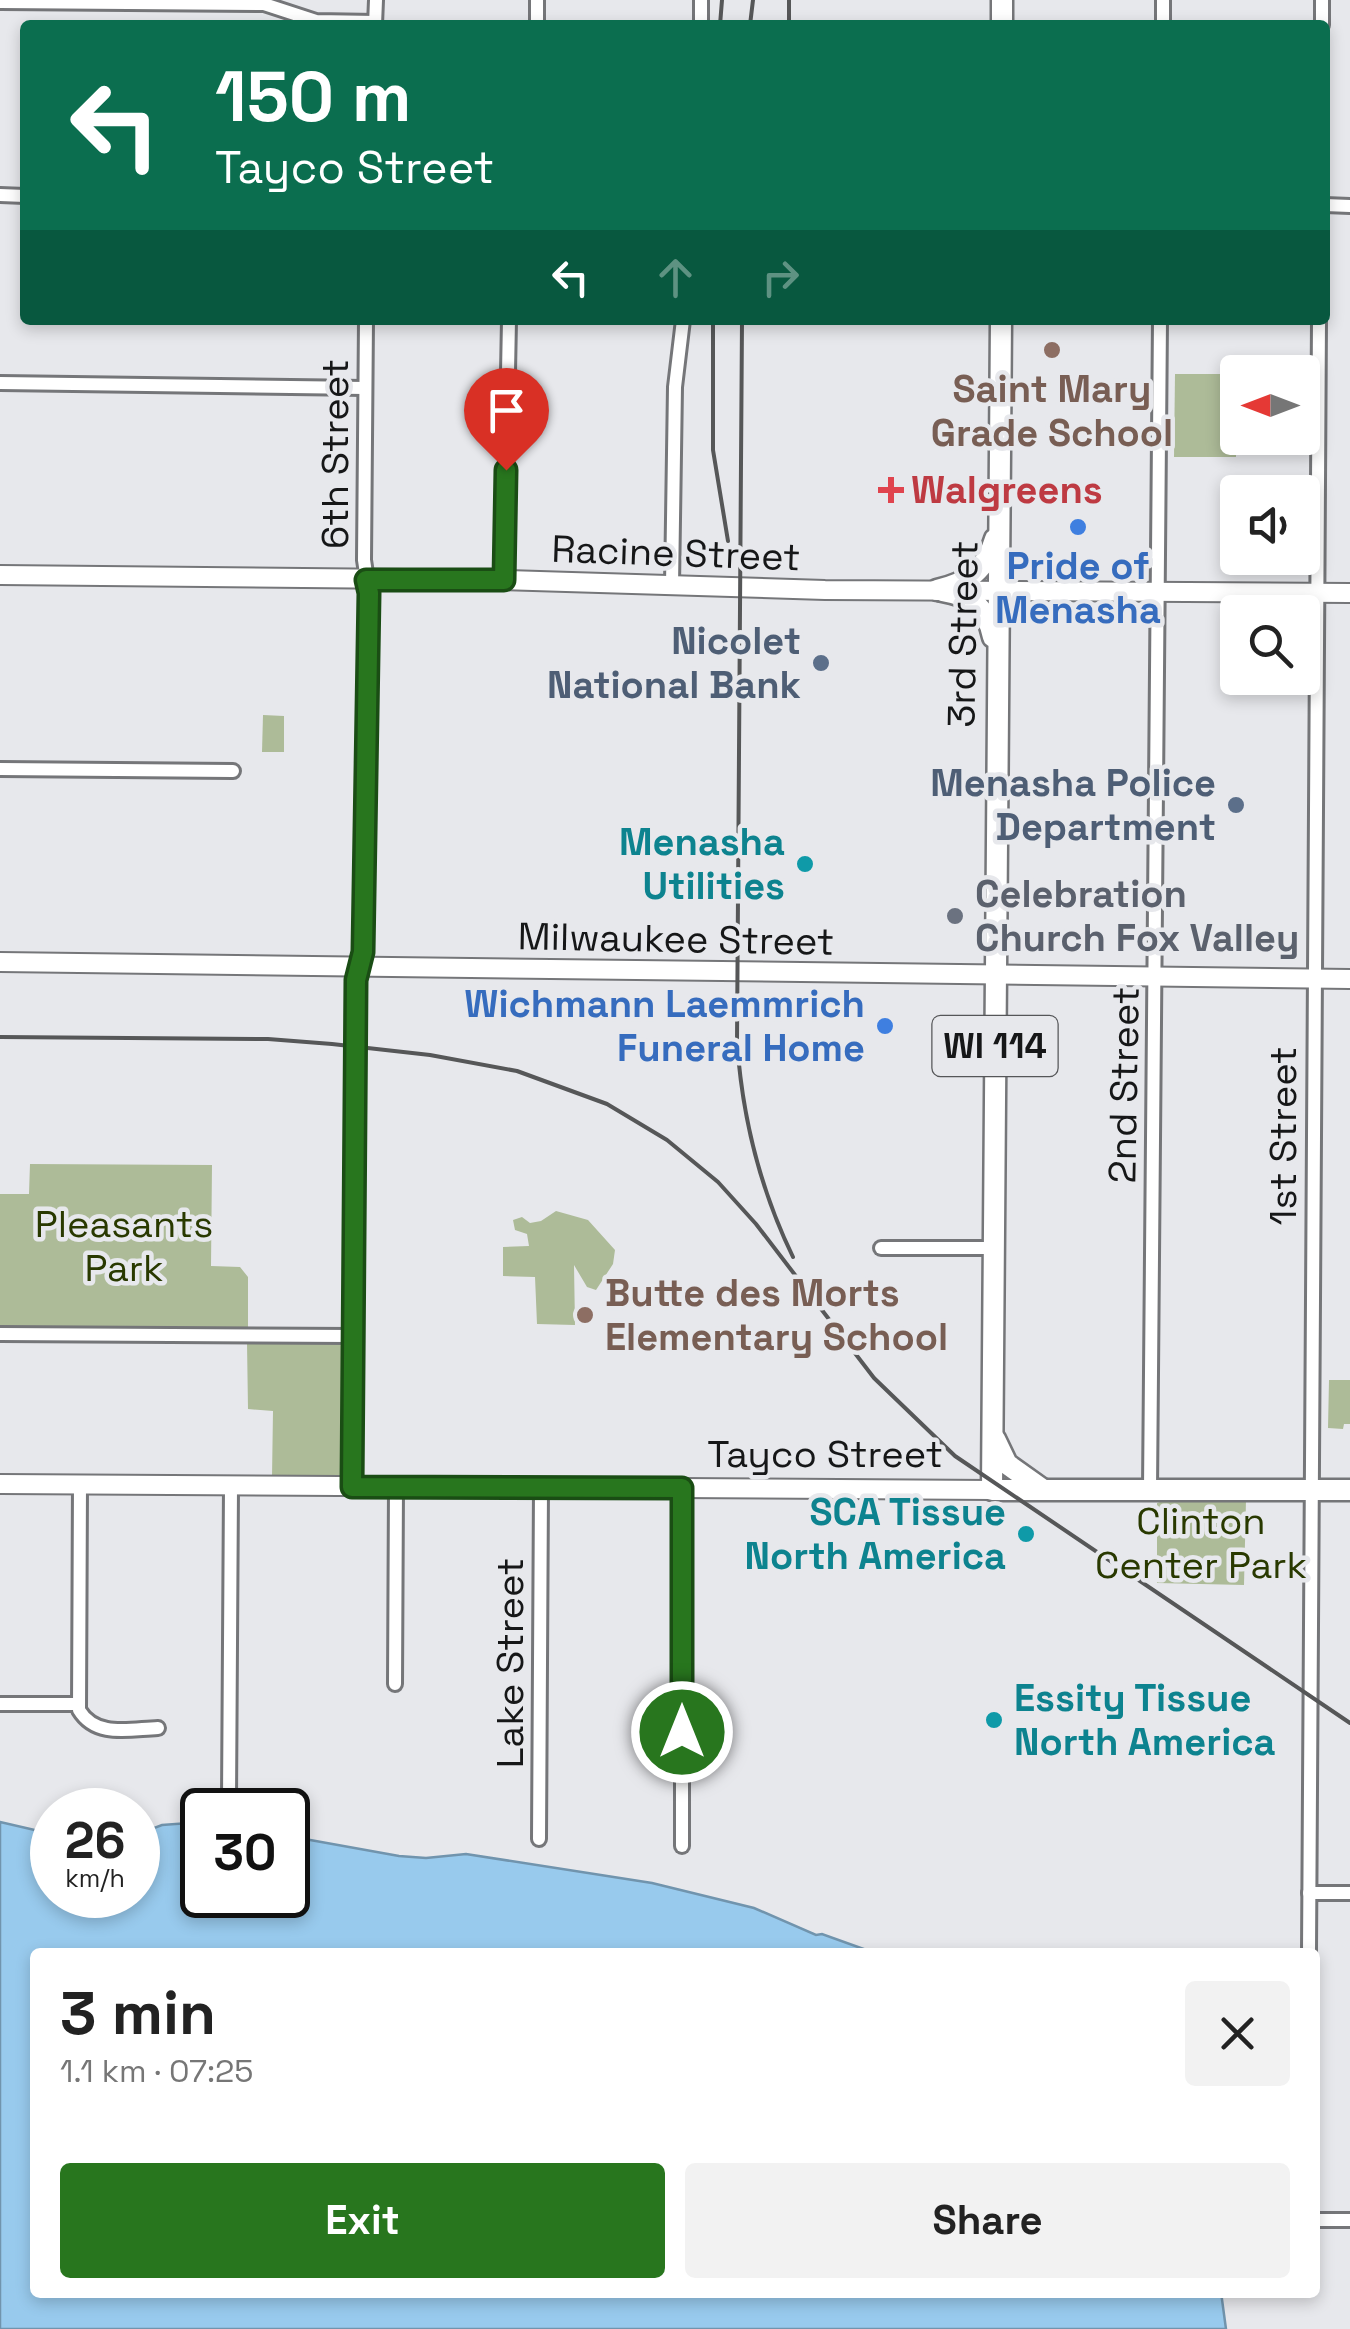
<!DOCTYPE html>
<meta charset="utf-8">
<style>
:root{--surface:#fff;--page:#f2f2f2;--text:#222;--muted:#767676;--accent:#28761e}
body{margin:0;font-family:"Space Grotesk",sans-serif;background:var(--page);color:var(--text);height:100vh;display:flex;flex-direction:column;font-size:38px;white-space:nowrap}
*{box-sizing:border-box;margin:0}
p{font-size:32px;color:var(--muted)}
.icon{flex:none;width:55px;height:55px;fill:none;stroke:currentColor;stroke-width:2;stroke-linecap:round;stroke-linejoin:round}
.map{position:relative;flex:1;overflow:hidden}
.sheet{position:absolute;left:30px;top:1948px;width:1290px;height:350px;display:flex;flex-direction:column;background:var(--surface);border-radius:10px;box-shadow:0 5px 15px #0003}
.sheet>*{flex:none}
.guide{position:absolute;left:20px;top:20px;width:1310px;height:305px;border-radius:10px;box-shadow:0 5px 15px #0003;background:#0b6e4f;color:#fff;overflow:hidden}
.needle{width:65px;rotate:270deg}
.controls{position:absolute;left:1220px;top:355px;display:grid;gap:20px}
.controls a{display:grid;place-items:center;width:100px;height:100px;border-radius:10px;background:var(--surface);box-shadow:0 5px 15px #0003;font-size:50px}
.speed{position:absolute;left:30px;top:1788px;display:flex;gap:20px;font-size:50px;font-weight:700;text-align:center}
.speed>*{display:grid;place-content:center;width:130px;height:130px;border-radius:50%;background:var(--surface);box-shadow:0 5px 15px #0003;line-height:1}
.speed small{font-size:25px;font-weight:400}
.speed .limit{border:5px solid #111;border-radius:15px;background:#fff;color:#111}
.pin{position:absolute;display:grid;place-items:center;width:85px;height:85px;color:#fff;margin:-102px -42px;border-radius:50% 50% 50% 0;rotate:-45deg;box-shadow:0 0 10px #0007}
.pin .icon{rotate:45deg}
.me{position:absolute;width:110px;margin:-55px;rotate:0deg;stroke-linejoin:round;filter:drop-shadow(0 0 8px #0008)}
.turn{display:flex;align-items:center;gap:35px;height:210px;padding:0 30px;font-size:45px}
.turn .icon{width:130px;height:130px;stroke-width:2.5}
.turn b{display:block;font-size:70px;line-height:85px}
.lanes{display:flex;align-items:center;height:95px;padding:0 30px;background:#0003;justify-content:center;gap:50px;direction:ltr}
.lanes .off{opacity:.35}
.round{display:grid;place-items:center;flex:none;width:105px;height:105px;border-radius:10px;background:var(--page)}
.headline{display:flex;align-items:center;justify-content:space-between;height:170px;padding:0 30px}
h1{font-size:60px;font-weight:600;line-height:75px}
.button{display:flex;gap:20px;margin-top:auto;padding:20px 30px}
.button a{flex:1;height:115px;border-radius:10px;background:var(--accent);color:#fff;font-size:40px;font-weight:600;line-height:115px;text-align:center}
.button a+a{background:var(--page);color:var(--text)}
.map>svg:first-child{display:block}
.green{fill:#adbb98}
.water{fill:#98caed;stroke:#7194ad;stroke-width:2.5}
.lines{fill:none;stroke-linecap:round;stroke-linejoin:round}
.street-casing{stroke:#757679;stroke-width:18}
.secondary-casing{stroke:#757679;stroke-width:22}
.primary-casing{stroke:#757679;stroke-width:25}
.street{stroke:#fff;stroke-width:12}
.secondary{stroke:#fff;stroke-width:18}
.primary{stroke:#fff;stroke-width:20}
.rail{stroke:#565758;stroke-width:4}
.route-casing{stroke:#1a4d14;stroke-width:25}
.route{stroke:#28761e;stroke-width:18}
.education-dot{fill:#8d6e63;stroke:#e7e8ec;stroke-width:4}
.health-dot{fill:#e0444e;stroke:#e7e8ec;stroke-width:4}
.shop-dot{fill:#3f7fe0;stroke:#e7e8ec;stroke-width:4}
.service-dot{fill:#5c6f8a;stroke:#e7e8ec;stroke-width:4}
.culture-dot{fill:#0f9aa8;stroke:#e7e8ec;stroke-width:4}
.worship-dot{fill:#6b7280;stroke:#e7e8ec;stroke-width:4}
.labels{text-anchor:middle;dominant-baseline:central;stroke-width:9;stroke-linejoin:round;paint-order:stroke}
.shield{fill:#e7e8ec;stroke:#555658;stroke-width:2.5}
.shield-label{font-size:35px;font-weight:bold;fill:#161718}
.education-label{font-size:38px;font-weight:bold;fill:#785e54;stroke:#e7e8ec}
.street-label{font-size:38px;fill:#161718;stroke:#e7e8ec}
.health-label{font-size:38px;font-weight:bold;fill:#be3a42;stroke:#e7e8ec;text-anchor:start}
.shop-label{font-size:38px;font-weight:bold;fill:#366cbe;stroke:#e7e8ec}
.service-label{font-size:38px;font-weight:bold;fill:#4e5e75;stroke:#e7e8ec;text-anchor:end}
.culture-label{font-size:38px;font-weight:bold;fill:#0d838f;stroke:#e7e8ec;text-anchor:end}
.worship-label{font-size:38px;font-weight:bold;fill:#5b616d;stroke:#e7e8ec;text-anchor:start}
.park-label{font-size:38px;fill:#293900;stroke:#e7e8ec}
</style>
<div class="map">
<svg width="1350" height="2329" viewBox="0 0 1350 2329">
<rect width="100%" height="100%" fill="#e7e8ec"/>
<g class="green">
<polygon points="1175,374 1236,374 1236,457 1174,457"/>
<polygon points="263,715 284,716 284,752 262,752"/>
<polygon points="30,1164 212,1165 211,1266 240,1267 248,1277 248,1328 0,1327 0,1194 29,1194"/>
<polygon points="556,1211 588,1220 615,1250 613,1264 596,1290 587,1287 574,1265 575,1325 537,1324 535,1277 503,1276 503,1247 529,1246 527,1234 515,1230 513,1220 522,1217 530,1223 541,1221"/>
<polygon points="247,1343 340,1344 344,1351 342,1474 334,1478 272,1477 273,1411 248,1409"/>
<polygon points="1329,1380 1350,1380 1350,1424 1344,1424 1343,1429 1328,1428"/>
<polygon points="1166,1500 1246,1500 1244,1585 1157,1583 1157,1503"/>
</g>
<polygon class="water" points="0,1822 52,1834 52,1895 138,1895 138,1834 162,1825 202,1822 202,1895 288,1895 288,1836 399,1856 426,1858 466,1854 652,1883 754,1908 816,1935 822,1934 872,1952 35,1952 35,2292 1221,2292 1226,2329 0,2329"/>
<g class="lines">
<g class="street-casing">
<g id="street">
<polyline points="0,2 264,4 316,21 375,22"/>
<polyline points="375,25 376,0"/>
<polyline points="537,25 537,0"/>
<polyline points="701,25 701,0"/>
<polyline points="1163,25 1163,0"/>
<polyline points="1322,25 1322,0"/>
<polyline points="0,195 25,196"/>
<polyline points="1325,205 1350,206"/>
<polyline points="0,383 365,388"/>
<polyline points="504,580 509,320"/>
<polyline points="672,585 675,387 683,320"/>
<polyline points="0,769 233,771"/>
<polyline points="881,1248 994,1248"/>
<polyline points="0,1334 352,1336"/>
<path d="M80,1484L79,1710C96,1738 129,1729 158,1728"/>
<polyline points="352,1487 356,981 363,953 369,593 364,560 366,320"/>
<polyline points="1150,1490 1160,320"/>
<polyline points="395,1684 396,1487"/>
<polyline points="0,1704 78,1704"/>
<polyline points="229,1800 231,1487"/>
<polyline points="539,1839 541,1488"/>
<polyline points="682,1846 682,1488"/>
<polyline points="1309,1893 1350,1893"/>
<polyline points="1309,1952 1319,320"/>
<polyline points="1315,2220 1350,2220"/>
</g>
</g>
<g class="secondary-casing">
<g id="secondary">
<polyline points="0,575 504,580 825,590 1350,593"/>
<path d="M0,962C450,969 900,975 1350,979"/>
<polyline points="0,1484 992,1490"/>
</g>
</g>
<g class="primary-casing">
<g id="primary">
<polyline points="1002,25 1002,0"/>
<polyline points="1001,320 992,1490 1350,1490"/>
<path d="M937,590C968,583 986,570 995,539"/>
<path d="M942,591C971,596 987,607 993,637"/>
<polyline points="995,1439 1007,1464 1042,1489"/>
</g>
</g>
<use href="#street" class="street"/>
<use href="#secondary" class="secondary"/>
<use href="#primary" class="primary"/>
<g class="rail">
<polyline points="720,25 722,0"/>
<polyline points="750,25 753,0"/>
<polyline points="789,25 789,0"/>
<polyline points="713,320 713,450 728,541"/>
<path d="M742,320L737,1041C742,1116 760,1189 793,1257"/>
<polyline points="0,1037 268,1039 332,1044 430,1055 517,1071 607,1104 667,1140 718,1182 756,1224 874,1378 955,1456 1350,1723"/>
</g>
</g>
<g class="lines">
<g class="route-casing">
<polyline id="route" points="506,470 504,580 366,580 369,593 363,952 356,980 352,1487 682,1488 682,1732"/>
</g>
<use href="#route" class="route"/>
</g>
<g class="education-dot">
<circle cx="1052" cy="350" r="10"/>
<circle cx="585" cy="1315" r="10"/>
</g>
<path class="health-dot" d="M886 475h10v10h10v10h-10v10h-10v-10h-10v-10h10z"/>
<g class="shop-dot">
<circle cx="1078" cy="527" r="10"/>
<circle cx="885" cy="1026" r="10"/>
</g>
<g class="service-dot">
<circle cx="821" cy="663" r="10"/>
<circle cx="1236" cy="805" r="10"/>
</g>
<g class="culture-dot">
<circle cx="805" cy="864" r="10"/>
<circle cx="1026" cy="1534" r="10"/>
<circle cx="994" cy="1720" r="10"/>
</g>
<circle class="worship-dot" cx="955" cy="916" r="10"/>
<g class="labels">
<rect class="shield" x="932.5" y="1016" width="125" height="60" rx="8"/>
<g class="shield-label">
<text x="995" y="1046">WI 114</text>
</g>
<g class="education-label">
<text x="1052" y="389">Saint Mary<tspan x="1052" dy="44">Grade School</tspan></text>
<text x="605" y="1293" text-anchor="start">Butte des Morts<tspan x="605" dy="44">Elementary School</tspan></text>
</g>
<g class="street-label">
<text transform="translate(335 454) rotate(-90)">6th Street</text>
<text transform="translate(676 553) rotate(2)">Racine Street</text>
<text transform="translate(963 634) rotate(-89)">3rd Street</text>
<text transform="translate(676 939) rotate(1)">Milwaukee Street</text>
<text transform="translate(1124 1085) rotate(-89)">2nd Street</text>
<text transform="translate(1283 1136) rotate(-90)">1st Street</text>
<text x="825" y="1454">Tayco Street</text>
<text transform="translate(510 1663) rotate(-90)">Lake Street</text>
</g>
<g class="health-label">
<text x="911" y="490">Walgreens</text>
</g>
<g class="shop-label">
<text x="1078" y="566">Pride of<tspan x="1078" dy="44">Menasha</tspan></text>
<text x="865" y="1004" text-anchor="end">Wichmann Laemmrich<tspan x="865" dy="44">Funeral Home</tspan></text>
</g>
<g class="service-label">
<text x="801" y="641">Nicolet<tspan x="801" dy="44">National Bank</tspan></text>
<text x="1216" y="783">Menasha Police<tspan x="1216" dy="44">Department</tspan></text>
</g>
<g class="culture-label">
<text x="785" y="842">Menasha<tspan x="785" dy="44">Utilities</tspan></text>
<text x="1006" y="1512">SCA Tissue<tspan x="1006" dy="44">North America</tspan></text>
<text x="1014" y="1698" text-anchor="start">Essity Tissue<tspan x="1014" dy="44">North America</tspan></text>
</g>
<g class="worship-label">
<text x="975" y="894">Celebration<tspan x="975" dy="44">Church Fox Valley</tspan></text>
</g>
<g class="park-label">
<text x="124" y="1224">Pleasants<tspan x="124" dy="44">Park</tspan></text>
<text x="1201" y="1521">Clinton<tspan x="1201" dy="44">Center Park</tspan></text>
</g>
</g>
</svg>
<div class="controls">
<a><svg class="needle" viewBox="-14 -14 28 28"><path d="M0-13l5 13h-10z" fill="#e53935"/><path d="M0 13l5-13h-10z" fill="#767676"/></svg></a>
<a><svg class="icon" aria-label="sound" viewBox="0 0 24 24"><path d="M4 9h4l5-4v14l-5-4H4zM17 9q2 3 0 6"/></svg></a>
<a><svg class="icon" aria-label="search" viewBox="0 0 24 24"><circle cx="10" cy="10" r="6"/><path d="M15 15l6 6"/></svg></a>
</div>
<div class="speed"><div>26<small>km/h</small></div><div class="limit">30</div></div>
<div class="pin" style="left:506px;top:470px;background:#d93025"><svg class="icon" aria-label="arrive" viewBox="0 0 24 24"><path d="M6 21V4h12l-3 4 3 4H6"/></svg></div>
<svg class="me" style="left:682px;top:1732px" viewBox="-20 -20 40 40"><circle r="17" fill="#28761e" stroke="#fff" stroke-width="3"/><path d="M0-11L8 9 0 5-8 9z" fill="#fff"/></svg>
<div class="guide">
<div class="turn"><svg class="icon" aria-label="left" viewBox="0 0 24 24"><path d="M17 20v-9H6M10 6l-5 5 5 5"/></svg><div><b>150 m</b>Tayco Street</div></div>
<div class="lanes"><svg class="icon" aria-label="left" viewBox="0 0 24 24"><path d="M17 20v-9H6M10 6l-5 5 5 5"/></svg><svg class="icon off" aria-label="ahead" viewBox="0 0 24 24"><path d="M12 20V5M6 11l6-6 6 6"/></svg><svg class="icon off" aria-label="right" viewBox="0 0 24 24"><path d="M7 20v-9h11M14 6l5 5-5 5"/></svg></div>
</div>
<section class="sheet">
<div class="headline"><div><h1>3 min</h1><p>1.1 km · 07:25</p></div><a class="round"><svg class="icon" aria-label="close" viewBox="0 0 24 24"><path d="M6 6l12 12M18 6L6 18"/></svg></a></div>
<div class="button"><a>Exit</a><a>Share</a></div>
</section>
</div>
